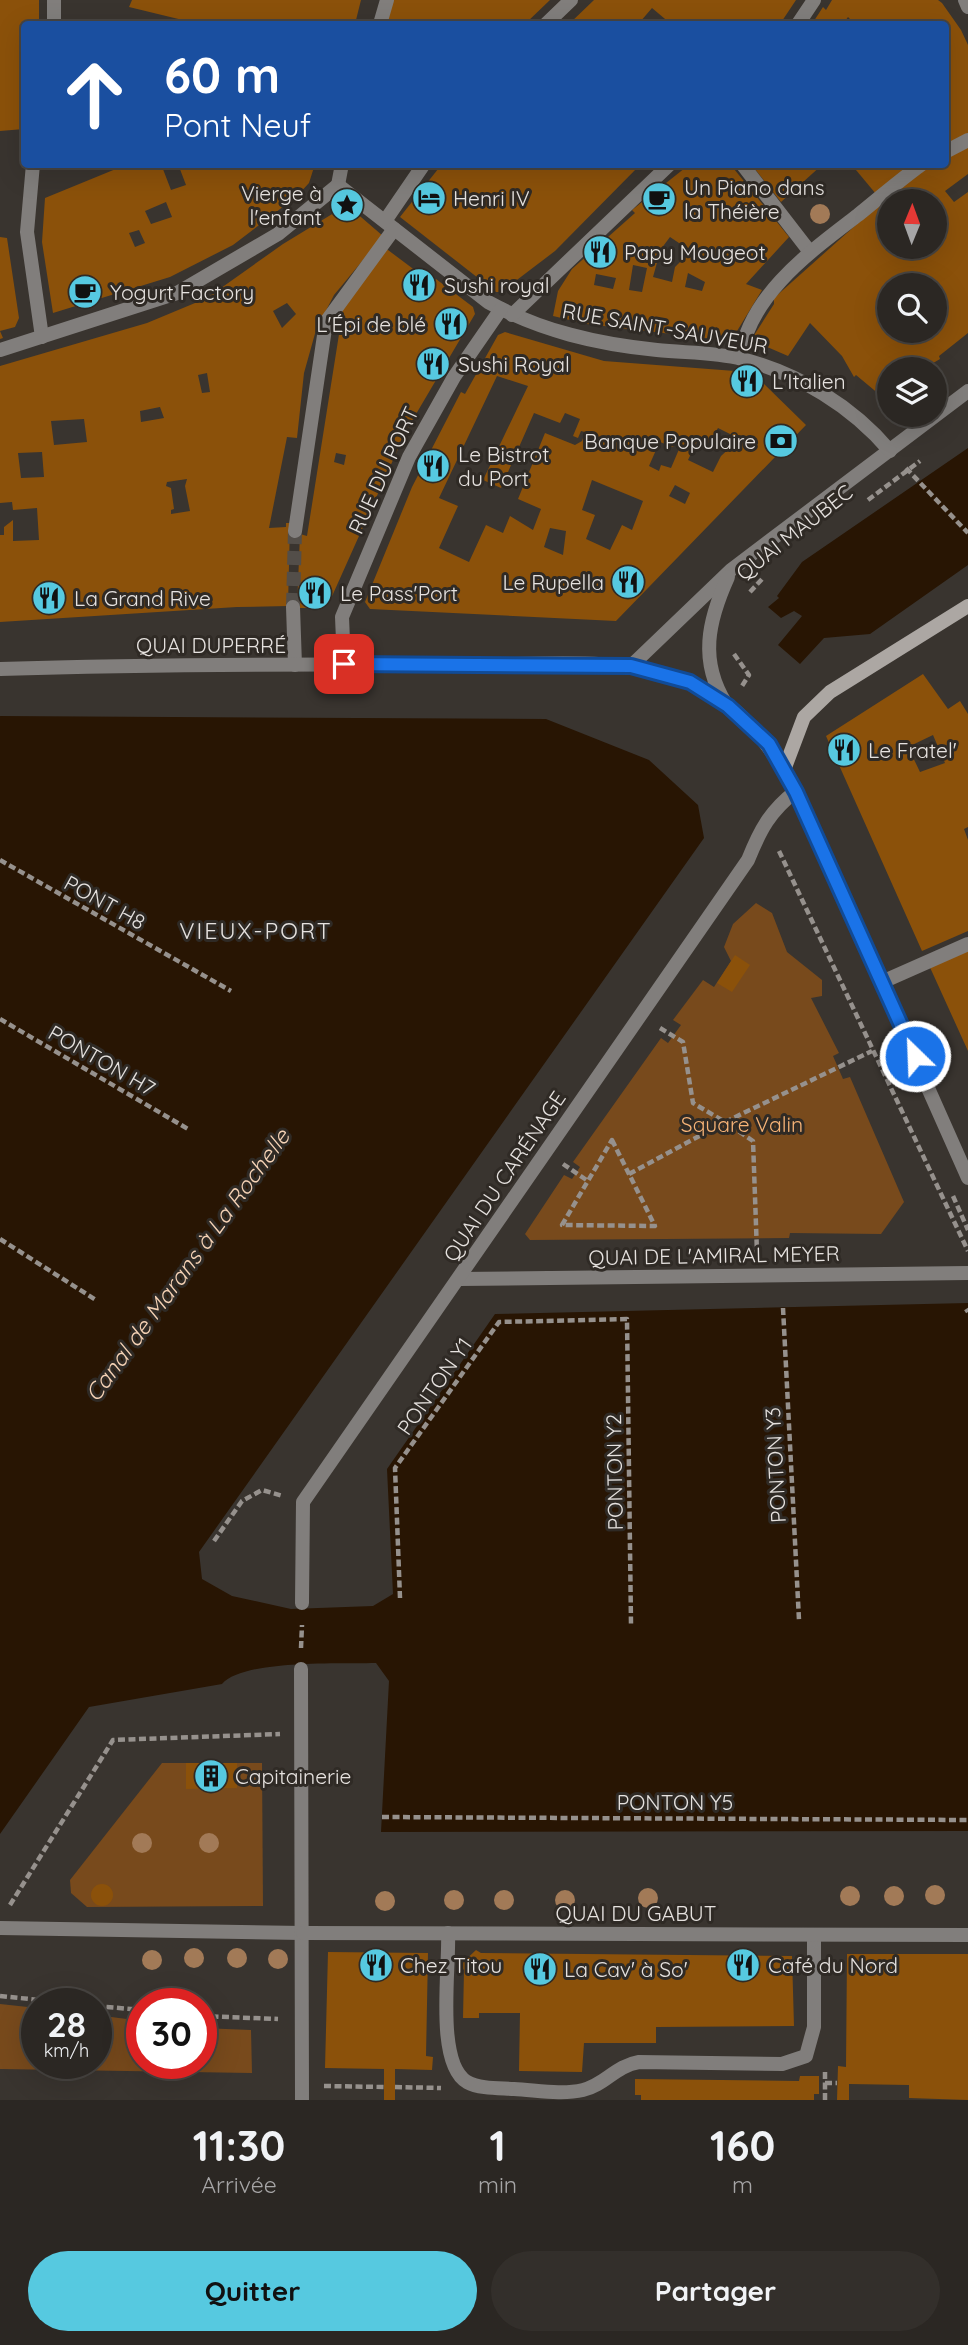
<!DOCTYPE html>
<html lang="fr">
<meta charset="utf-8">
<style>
:root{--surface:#2b2723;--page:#332f2b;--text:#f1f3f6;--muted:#a6a5a6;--line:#474441;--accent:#56c9e0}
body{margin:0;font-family:Quicksand,sans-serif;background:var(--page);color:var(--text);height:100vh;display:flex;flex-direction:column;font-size:26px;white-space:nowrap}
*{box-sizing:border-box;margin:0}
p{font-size:23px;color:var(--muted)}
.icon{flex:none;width:38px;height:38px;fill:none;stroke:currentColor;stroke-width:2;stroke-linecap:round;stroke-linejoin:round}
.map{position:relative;height:2100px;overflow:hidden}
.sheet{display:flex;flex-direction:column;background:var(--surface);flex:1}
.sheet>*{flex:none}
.top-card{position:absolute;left:21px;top:21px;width:928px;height:147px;border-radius:7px;box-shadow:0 7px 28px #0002,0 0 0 2px var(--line);background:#1a4fa0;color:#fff;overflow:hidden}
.needle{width:46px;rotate:1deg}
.tools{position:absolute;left:877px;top:189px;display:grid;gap:14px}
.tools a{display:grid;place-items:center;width:70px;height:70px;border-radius:50%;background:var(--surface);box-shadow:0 7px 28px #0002,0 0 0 2px var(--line);font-size:35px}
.speed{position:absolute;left:21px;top:1988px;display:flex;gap:14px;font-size:35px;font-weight:700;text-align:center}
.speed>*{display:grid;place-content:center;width:91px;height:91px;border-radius:50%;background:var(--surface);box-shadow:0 7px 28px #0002,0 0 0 2px var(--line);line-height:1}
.speed small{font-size:18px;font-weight:400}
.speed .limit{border:10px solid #d22;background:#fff;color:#111}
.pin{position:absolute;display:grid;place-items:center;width:60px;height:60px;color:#fff;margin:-30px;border-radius:14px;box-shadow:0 4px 10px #0006}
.me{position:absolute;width:77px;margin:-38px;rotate:336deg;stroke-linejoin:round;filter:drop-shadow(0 0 5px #0008)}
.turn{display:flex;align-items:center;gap:24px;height:147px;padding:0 28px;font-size:32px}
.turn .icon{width:91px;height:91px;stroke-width:2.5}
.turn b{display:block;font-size:49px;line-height:60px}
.eta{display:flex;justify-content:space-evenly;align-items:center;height:119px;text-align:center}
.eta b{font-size:42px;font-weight:700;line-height:49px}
.action{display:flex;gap:14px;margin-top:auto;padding:14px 28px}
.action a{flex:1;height:80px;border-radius:42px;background:var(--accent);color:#111;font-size:28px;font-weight:700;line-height:80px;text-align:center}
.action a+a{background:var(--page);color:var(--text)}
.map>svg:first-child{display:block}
.green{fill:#784a1c}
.water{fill:#281503}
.building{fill:#8b510a;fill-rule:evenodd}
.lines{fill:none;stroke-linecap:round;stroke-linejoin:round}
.street-tunnel{stroke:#534e49;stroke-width:14;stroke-dasharray:14 7;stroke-linecap:butt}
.path{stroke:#96918d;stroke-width:4.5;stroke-dasharray:7 3.5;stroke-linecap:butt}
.lane{stroke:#817e7c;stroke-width:14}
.street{stroke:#817e7c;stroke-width:14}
.secondary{stroke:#aca7a3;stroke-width:14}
.tree{fill:#a27a57}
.route-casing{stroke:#114b97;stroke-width:18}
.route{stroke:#1a73e8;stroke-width:12}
.labels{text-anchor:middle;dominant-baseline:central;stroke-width:6;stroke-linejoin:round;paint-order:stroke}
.poi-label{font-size:21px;fill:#e6e2df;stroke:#2f2a25;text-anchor:start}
.street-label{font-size:21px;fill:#e6e2df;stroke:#2f2a25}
.park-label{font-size:21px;fill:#f8b477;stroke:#2f2a25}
.neighbourhood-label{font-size:23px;letter-spacing:2px;fill:#e6e2df;stroke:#2f2a25}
.water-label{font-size:23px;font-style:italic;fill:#f5d2b5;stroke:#2f2a25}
</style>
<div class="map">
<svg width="968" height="2100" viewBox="0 0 968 2100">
<rect width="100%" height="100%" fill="#39342f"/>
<g class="green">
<polygon points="756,903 772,913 787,952 822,980 822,996 811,998 839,1053 833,1056 843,1079 850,1077 904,1202 881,1234 790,1233 789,1238 530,1240 525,1234 564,1175 572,1179 580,1167 573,1162 661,1038 668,1043 681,1025 673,1020 703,980 714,987 731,961 724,947 733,924"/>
<polygon points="162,1763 262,1763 263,1906 87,1907 71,1893 70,1880"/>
<polygon points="0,2004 37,2008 37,2063 96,2063 96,2015 142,2021 142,2063 201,2063 201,2028 251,2030 252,2073 0,2069"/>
</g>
<g class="water">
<polygon points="968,448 968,565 870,634 824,638 800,664 778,645 802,616 794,611 781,618 768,607 779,598 777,596 802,562"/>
<path d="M0,716L546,719L649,760L698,805L704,838L199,1552L202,1579L232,1596L291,1609L373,1606L393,1594L387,1469L495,1314L968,1303V1831L381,1832L389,1681L376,1663C342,1664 244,1659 222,1684L89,1707L0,1834Z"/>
</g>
<g class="building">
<polygon points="0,0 39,0 39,24 24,24 24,129 0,131"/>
<polygon points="132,0 361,0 355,24 199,24 129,7"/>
<polygon points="393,0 550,0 525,24 386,24"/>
<polygon points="594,0 796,0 780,24 671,24 652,8 640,22 643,24 569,24"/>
<polygon points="832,0 938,0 942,3 961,30 968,45 968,135 945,147 945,24 855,24 848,17 843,24 812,24 823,7 826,10"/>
<path d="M968,144V174L945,191L954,202L968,192V333L939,356L940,359L923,369H889V398L886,400L856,375L854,377L842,356L810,323L788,356L751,340L774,304V298L894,191L930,164H945V157ZM889,201H934V247H889ZM889,285H934V331H889Z"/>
<path d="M128,164H161L171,190L186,185L178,164H315L309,183L297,196L233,245L170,277L53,313L42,242L45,198ZM166,202L172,217L151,224L145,211ZM139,230L145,243L135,247L129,233Z"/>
<polygon points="442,164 641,164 555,251 501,292 496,292 400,217"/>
<path d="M690,164H730L789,237L746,284L762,290L731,341L587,324L553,316L558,291L572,269L635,213L632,210ZM670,237L691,251L675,267L672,282L653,277L658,259L655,257ZM633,265L647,268L642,292L629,290ZM688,273L705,282L702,291L685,287ZM596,274L616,278L613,289L594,285Z"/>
<polygon points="751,164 823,164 781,202"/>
<polygon points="851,164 897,164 903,171 876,194"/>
<path d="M347,205L383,236L334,295L316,330L304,373L297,438L287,437L269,528L286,527V523H290L288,606L237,607L0,622V535H4V527L13,520V541L39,540L37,508L13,510L12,502L0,503V366L147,323L207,298L283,244ZM287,303L296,314L282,328L273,311ZM207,373L210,392L202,393L198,375ZM160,407L164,418L141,422L140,411ZM84,419L87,442L54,445L51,421ZM42,452L44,477L21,478L18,453ZM187,479L185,486L190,511L171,514V510L174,509L171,488L166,486L167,482Z"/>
<polygon points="0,237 7,238 19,318 15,327 0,331 3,338 0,339"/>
<path d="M384,247L432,283L436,279L473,307L475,314L406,431L329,603L321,608H297L300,534L307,536L340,328L329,324ZM336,453L346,455L344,465L334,462Z"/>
<path d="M505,332L604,361L735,371L762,378L761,381L806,425L616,621L370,609L365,602L412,487L461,392L465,394L498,335ZM497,376L528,386L483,480L501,488L534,413L560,423L565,413L580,419L573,436L578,438L581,431L585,432L582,441L575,445L545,433L518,499L541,509L533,530L510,516L503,533L486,525L469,562L439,548L458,506L439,498ZM718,428L732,435L728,441L733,445L721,456L713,472L688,460L699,437L709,443ZM677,437L683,440L671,468L661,465L659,471L649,466L656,450L649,446L652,439L673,447ZM592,480L643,501L632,530L622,525L610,550L586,539L595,515L582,510ZM675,485L690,493L685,504L669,496ZM550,528L566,531L563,555L544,547Z"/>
<path d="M923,674L948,709L960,701L968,714V827L964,829L968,840V931L922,951L826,736ZM933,735L945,763L920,772L908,747Z"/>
<polygon points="968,949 968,1051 928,963"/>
<polygon points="735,955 750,965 732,992 717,983"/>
<polygon points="186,1763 237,1763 237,1788 186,1789"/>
<circle cx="102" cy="1895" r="11"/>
<polygon points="476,1950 481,1953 792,1956 794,2026 656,2027 656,2043 584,2043 582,2072 519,2071 520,2013 479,2013 479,2018 463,2018 464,1970 460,1965"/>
<polygon points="328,1952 428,1953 426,2056 433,2057 432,2070 395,2069 395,2100 384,2100 384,2069 325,2068"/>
<polygon points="847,1954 968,1954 968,2100 909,2098 909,2085 849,2084 849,2100 837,2100 838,2066 846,2067"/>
<polygon points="800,2076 819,2076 819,2094 814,2094 814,2100 641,2100 641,2095 635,2095 635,2079 799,2081"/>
</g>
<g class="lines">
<polyline class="street-tunnel" points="293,607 295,531"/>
<g class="path">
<polyline points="906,468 968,533"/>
<polyline points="868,500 920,461"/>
<polyline points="750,592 763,578"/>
<polyline points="734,654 749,675 742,686"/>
<polyline points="779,851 968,1251"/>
<polyline points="0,860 231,991"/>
<polyline points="0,1019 188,1129"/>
<polyline points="660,1028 683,1042 693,1103 725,1122 872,1051"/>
<polygon points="612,1140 655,1226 562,1225"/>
<polyline points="563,1164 588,1181"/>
<polyline points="629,1174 725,1122 753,1141 757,1253"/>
<polyline points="953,1196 968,1230"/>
<polyline points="0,1239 96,1300"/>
<polyline points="783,1308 799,1620"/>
<polyline points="966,1309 968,1312"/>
<polyline points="214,1541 242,1501 262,1490 283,1496"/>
<polyline points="400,1598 395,1468 499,1322 627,1319 631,1624"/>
<polyline points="301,1648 302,1625"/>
<polyline points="382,1817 968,1820"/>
<polyline points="10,1905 113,1740 280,1734"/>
<polyline points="0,1996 79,2004"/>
<polyline points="96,2006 142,2010"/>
<polyline points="201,2016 278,2019"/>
<polyline points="825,2083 837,2083"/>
<polyline points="324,2086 384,2087"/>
<polyline points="395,2087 441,2088"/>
<polyline points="825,2100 825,2069"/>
</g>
<g class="lane">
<polyline points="631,666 731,570 968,391"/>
<path d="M726,704C699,661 708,621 728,577"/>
<polyline points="0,1928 303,1933"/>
<path d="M448,1933C450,1966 435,2063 467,2082C480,2089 499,2088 514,2089C536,2090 561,2095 583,2090C605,2085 615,2066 639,2062L782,2064L806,2056L814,2027V1935"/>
</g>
<g class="street">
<polyline points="965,0 968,7"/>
<polyline points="54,24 54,0"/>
<polyline points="380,24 387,0"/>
<polyline points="546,24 571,0"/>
<polyline points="798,24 814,0"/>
<polyline points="945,152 968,140"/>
<polyline points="33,164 27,232 42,337"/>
<polyline points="742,164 810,252"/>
<path d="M338,185L488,302C541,331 597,344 657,350C685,353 715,352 742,359C799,374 852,406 890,451"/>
<polyline points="338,185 342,164"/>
<polyline points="385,221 424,164"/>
<polyline points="512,315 670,164"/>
<polyline points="0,350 177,293 278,234 338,185"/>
<path d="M740,358C750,294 810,252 858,215C879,198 900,180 922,164"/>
<polyline points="295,531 326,322 394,229"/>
<polyline points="293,607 295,665"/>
<polyline points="344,664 342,617 409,457 454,377 501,309"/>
<path d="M0,669C155,664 311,664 466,665C539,665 618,655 687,681C739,701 771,746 796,791L968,1178"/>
<polyline points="882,982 968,944"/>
<polyline points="459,1279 968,1273"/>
<path d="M302,1603L303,1502L748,860C760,830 770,811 796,791"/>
<polyline points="301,1669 302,2100"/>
<polyline points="303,1933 968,1935"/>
</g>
<polyline class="secondary" points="784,770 804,717 830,692 968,606"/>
</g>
<g class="tree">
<circle cx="820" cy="214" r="10"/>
<circle cx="142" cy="1843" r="10"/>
<circle cx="209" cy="1843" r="10"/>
<circle cx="935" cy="1895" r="10"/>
<circle cx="850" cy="1896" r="10"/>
<circle cx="894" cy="1896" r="10"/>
<circle cx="648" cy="1898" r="10"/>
<circle cx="454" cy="1900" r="10"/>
<circle cx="504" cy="1900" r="10"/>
<circle cx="565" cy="1900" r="10"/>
<circle cx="385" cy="1901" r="10"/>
<circle cx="194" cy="1958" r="10"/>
<circle cx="237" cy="1958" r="10"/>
<circle cx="278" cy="1959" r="10"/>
<circle cx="152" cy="1960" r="10"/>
</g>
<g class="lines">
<g class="route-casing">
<polyline id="route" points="344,664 631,666 690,682 728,706 769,744 796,792 915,1056"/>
</g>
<use href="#route" class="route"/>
</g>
<defs>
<g id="hotel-disc" transform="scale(1.75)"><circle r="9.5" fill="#56c9e0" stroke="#2f2a25"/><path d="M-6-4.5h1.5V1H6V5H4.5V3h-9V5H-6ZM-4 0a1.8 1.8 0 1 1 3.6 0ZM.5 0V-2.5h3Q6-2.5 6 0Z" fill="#111"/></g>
<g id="cafe-disc" transform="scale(1.75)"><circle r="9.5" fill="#56c9e0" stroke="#2f2a25"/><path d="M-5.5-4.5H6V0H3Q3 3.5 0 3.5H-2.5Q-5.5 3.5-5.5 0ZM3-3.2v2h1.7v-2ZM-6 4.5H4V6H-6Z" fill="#111"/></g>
<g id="sight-disc" transform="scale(1.75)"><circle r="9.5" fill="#56c9e0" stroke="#2f2a25"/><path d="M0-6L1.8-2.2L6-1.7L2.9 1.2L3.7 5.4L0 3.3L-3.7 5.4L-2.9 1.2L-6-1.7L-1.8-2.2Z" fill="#111"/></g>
<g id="restaurant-disc" transform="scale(1.75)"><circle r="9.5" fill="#56c9e0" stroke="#2f2a25"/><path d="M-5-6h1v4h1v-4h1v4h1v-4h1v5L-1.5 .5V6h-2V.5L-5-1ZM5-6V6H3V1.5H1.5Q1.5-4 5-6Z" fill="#111"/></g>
<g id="bank-disc" transform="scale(1.75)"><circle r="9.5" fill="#56c9e0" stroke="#2f2a25"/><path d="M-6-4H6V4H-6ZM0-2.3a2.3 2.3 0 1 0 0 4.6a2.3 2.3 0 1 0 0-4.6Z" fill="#111"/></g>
<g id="building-disc" transform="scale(1.75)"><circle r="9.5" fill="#56c9e0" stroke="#2f2a25"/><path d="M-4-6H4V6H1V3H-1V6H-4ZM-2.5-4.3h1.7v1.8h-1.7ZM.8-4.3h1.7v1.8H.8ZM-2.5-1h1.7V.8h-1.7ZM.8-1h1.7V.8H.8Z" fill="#111"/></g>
</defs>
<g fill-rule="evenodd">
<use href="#hotel-disc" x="429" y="198"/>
<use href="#cafe-disc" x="659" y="199"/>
<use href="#sight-disc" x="347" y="205"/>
<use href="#restaurant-disc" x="600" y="252"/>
<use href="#restaurant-disc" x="419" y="285"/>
<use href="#cafe-disc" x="85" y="292"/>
<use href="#restaurant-disc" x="451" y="324"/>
<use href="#restaurant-disc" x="433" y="364"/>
<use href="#restaurant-disc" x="747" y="381"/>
<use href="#bank-disc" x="781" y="441"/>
<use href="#restaurant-disc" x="433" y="466"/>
<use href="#restaurant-disc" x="628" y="582"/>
<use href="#restaurant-disc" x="315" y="593"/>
<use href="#restaurant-disc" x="49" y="598"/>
<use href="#restaurant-disc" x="844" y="750"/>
<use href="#building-disc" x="211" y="1776"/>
<use href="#restaurant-disc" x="376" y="1965"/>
<use href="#restaurant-disc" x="743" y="1965"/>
<use href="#restaurant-disc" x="540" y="1969"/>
</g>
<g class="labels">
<g class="poi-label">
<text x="684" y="187">Un Piano dans<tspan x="684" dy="24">la Théière</tspan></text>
<text x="322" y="193" text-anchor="end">Vierge à<tspan x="322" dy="24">l'enfant</tspan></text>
<text x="453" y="198">Henri IV</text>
<text x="624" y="252">Papy Mougeot</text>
<text x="444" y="285">Sushi royal</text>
<text x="110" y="292">Yogurt Factory</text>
<text x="426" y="324" text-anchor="end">L'Épi de blé</text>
<text x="458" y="364">Sushi Royal</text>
<text x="772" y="381">L'Italien</text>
<text x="756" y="441" text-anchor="end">Banque Populaire</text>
<text x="458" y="454">Le Bistrot<tspan x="458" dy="24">du Port</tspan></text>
<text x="604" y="582" text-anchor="end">Le Rupella</text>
<text x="340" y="593">Le Pass'Port</text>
<text x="74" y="598">La Grand Rive</text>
<text x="868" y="750">Le Fratel'</text>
<text x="235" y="1776">Capitainerie</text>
<text x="400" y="1965">Chez Titou</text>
<text x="768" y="1965">Café du Nord</text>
<text x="564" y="1969">La Cav' à So'</text>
</g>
<g class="street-label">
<text transform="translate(665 328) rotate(10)">RUE SAINT-SAUVEUR</text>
<text transform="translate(383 470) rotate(-65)">RUE DU PORT</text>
<text transform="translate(794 532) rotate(-38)">QUAI MAUBEC</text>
<text x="211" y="645">QUAI DUPERRÉ</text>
<text transform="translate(105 902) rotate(29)">PONT H8</text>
<text transform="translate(102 1060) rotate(30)">PONTON H7</text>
<text transform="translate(504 1176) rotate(-56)">QUAI DU CARÉNAGE</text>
<text transform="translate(714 1255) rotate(-1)">QUAI DE L'AMIRAL MEYER</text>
<text transform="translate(434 1386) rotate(-55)">PONTON Y1</text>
<text transform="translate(775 1465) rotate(-93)">PONTON Y3</text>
<text transform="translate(614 1472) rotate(-91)">PONTON Y2</text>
<text x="675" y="1802">PONTON Y5</text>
<text x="636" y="1913">QUAI DU GABUT</text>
</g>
<g class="park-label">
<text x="742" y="1124">Square Valin</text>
</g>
<g class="neighbourhood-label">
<text x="256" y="930">VIEUX-PORT</text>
</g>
<g class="water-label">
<text transform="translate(187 1265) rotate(-54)">Canal de Marans à La Rochelle</text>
</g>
</g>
</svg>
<div class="tools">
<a><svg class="needle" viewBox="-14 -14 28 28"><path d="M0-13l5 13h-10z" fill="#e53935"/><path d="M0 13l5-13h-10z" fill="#a6a5a6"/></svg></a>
<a><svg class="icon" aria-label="search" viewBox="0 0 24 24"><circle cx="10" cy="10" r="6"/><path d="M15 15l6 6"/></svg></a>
<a><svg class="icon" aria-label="layers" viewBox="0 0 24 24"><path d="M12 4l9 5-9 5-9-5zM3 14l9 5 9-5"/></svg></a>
</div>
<div class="speed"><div>28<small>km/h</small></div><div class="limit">30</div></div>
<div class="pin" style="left:344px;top:664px;background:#d93025"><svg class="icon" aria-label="arrive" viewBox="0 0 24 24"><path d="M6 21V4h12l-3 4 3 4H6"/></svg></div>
<svg class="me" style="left:915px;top:1056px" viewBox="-20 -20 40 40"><circle r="17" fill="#1a73e8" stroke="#fff" stroke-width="3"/><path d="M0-11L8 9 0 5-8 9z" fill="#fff"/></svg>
<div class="top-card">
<div class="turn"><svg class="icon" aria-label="ahead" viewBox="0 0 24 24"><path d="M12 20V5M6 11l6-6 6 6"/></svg><div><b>60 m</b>Pont Neuf</div></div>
</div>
</div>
<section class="sheet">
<div class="eta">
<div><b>11:30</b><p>Arrivée</p></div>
<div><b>1</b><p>min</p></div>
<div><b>160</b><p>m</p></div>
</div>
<div class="action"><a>Quitter</a><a>Partager</a></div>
</section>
